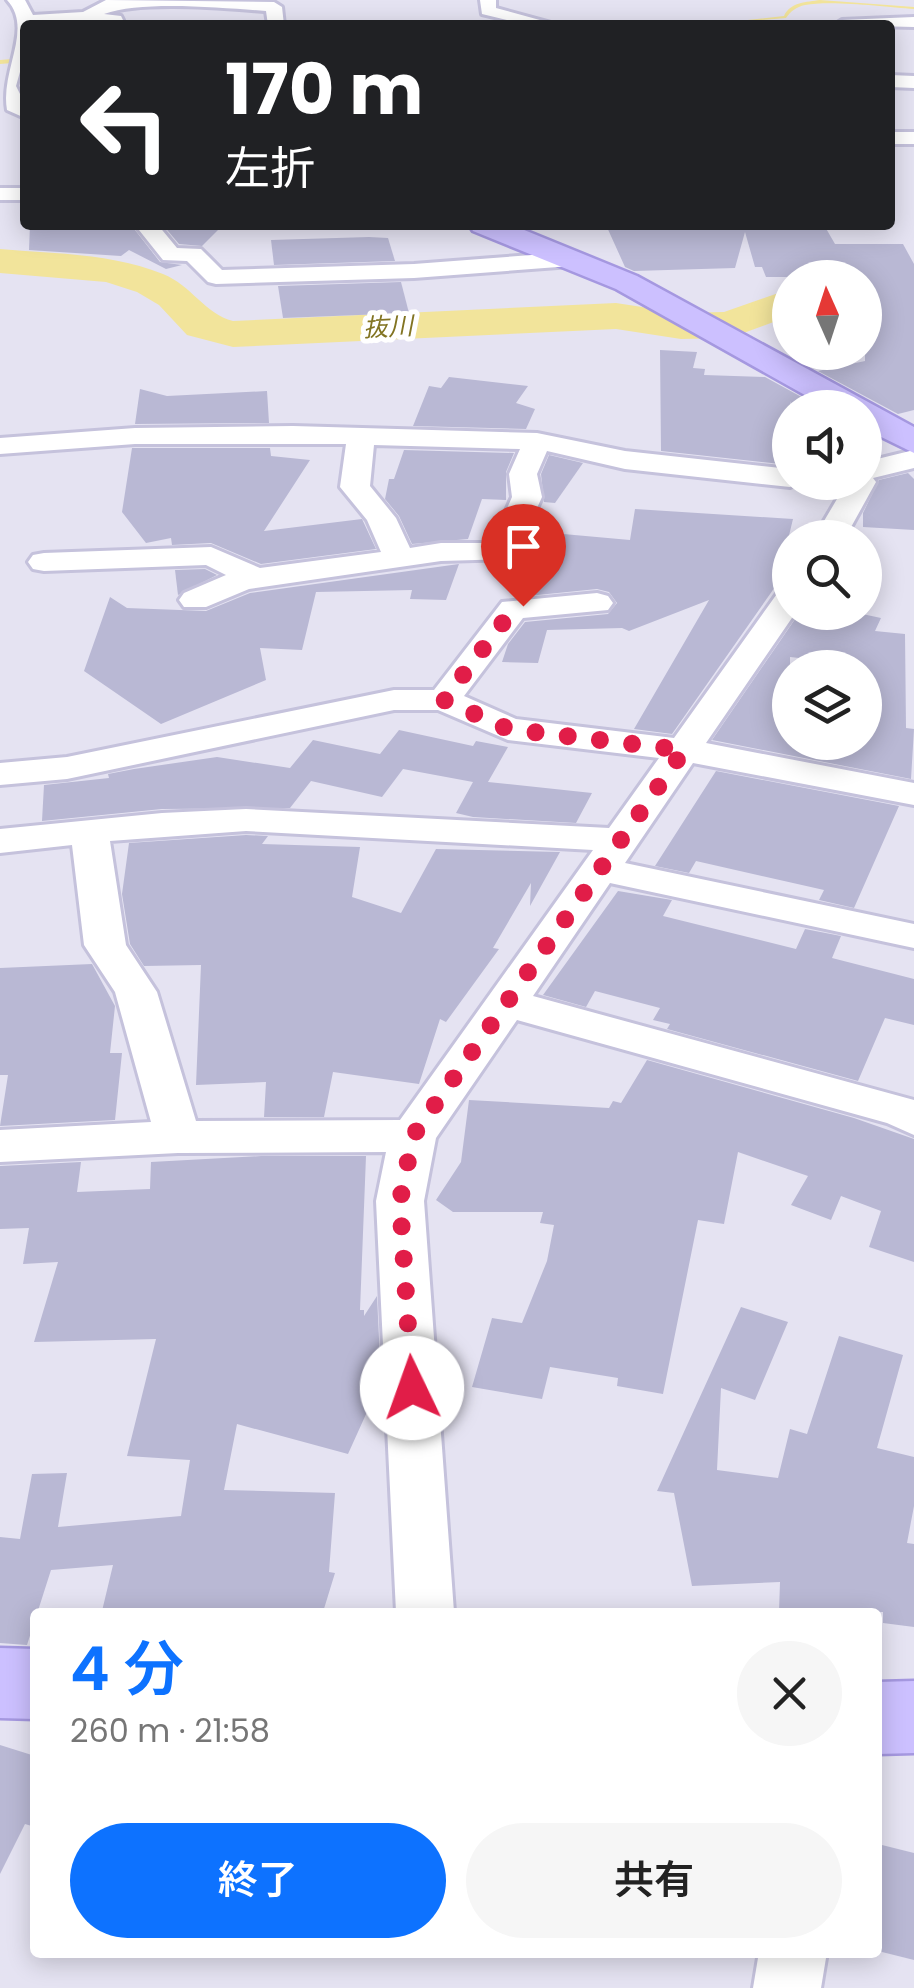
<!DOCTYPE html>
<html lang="ja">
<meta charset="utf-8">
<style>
:root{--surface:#fff;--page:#f6f6f6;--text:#222;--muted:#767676;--accent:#0d72ff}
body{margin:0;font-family:Poppins,"Noto Sans JP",sans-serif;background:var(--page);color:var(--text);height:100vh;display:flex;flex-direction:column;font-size:38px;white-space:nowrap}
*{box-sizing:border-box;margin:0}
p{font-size:32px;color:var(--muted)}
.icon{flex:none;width:55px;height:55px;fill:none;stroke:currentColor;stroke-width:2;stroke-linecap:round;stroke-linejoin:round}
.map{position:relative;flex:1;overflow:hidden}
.panel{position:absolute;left:30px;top:1608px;width:852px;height:350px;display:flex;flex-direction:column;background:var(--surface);border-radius:10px;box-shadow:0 5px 25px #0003}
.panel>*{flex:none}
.hud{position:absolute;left:20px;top:20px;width:875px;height:210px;border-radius:10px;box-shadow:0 5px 25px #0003;background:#202124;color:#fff;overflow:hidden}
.needle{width:65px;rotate:357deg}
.controls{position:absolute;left:772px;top:260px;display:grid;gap:20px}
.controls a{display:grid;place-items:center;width:110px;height:110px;border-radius:50%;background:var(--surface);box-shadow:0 5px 25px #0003;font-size:50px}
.pin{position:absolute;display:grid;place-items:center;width:85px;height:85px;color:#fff;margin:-102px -42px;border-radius:50% 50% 50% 0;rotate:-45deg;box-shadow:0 0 10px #0007}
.pin .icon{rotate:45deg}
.me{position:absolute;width:110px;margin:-55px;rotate:357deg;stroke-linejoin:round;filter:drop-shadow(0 0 8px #0008)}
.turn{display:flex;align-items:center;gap:35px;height:210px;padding:0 40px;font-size:45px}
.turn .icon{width:130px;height:130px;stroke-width:2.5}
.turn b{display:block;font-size:70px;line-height:85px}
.round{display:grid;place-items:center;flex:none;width:105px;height:105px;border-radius:52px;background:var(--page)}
.head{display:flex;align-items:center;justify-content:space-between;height:170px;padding:0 40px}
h1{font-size:60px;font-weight:600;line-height:75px;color:var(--accent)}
.button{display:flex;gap:20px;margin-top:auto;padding:20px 40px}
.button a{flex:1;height:115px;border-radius:60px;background:var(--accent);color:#fff;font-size:40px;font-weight:600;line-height:115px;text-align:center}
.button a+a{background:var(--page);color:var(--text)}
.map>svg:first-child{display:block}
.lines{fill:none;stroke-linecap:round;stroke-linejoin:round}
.stream{fill:#f2e49b;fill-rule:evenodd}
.river{fill:#f2e49b;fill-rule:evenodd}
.building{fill:#b9b8d4;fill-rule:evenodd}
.street-casing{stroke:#c5c2dc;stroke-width:6}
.secondary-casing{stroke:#a598e0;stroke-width:5}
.street{fill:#fff;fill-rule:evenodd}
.secondary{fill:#ccc0ff;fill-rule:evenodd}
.route{stroke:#e11d48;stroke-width:18;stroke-dasharray:0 32.4}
.labels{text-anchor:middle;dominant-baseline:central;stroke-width:10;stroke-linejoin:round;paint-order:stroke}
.far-water-label{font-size:25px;font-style:italic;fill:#827422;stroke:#fff}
</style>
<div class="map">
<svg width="914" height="1988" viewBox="0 0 914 1988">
<rect width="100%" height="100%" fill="#e5e3f2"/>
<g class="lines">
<g class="stream">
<path d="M820,0L914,7V9C885,7 832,0 805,5C796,7 791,11 786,18L701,25L784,16C790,2 807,2 820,0Z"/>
<polygon points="547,24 635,24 637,25 545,25"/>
<polygon points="25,58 25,62 0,64 0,60"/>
</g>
<path class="river" d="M0,249C55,254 111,253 163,274C191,285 205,314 233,321L616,303L681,313L724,312L790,289V316L730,338L681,339L616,329L233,347L187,335L159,305L137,292L106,282L0,273Z"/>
</g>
<g class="building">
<polygon points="30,225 131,225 160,262 182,265 166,269 129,250 121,256 29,250"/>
<polygon points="163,225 223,225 202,246 179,244"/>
<polygon points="606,225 824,225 835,244 903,244 914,264 914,410 898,414 818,371 865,361 865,277 766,277 762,267 755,267 745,232 735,268 634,271 625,267"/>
<polygon points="369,237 388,238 395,261 274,265 271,240"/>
<polygon points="401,282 409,313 283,318 278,286"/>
<polygon points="660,350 697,352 693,368 705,369 704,375 765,377 818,406 791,406 790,401 790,465 661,451"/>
<polygon points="449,377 528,386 516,403 535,409 526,429 413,426 429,386 441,388"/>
<polygon points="140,389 167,396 267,391 269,423 135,424"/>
<polygon points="132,448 270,448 271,456 310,460 264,531 362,519 376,549 261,564 211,543 172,545 171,538 146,543 122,512"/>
<polygon points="404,450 514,453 506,472 506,500 482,499 468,539 412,544 399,516 385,499 389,479 394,479"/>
<polygon points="549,455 583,463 555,503 544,502 541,474"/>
<polygon points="908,473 914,479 914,530 863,527 863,513 879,480"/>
<polygon points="635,509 793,519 784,556 772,575 782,577 672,734 634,729 709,600 629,631 622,628 547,630 538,663 502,662 508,644 525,622 608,614 617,603 609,592 597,589 518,597 541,532 630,540"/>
<polygon points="459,564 446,600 410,599 412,590 316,592 302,650 260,648 266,680 161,724 84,671 110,597 127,608 206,611 250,593"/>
<polygon points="205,569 217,575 178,595 175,570"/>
<path d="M800,612H853L881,618L875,631L905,634L906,728L914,729L911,779L712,740ZM790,657L865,665V742H790Z"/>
<polygon points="399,730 473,746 476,741 508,747 488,782 592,793 576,823 473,817 456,813 473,782 403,769 382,797 311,781 290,808 162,809 42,821 44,785 109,778 108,774 134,769 217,757 290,768 313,740 380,754"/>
<polygon points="716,771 899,806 854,908 819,900 824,890 696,861 689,873 655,866"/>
<polygon points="246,835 268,836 262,844 360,847 352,897 401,913 436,849 560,852 530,906 531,883 493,948 499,949 446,1022 440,1019 419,1084 333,1072 324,1117 264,1117 266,1082 196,1085 201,965 144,966 130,944 122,894 129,843"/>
<polygon points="618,891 672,900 663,916 796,949 805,929 841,936 832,958 914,979 914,1025 885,1018 858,1081 667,1029 670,1024 653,1020 660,1008 595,991 586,1007 543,995"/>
<polygon points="92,964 115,1006 110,1053 122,1053 115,1120 0,1126 8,1075 0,1075 0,968"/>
<polygon points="647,1060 854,1118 914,1139 914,1262 869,1247 881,1211 841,1196 831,1220 791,1205 808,1176 738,1152 724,1224 698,1220 663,1394 617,1386 618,1378 550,1367 542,1399 472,1387 492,1318 522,1323 547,1261 554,1225 540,1223 543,1212 453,1212 436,1200 461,1162 469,1100 609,1108 613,1101 621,1103"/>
<polygon points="261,1156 366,1156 360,1310 364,1310 364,1316 377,1296 381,1381 348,1454 237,1424 224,1490 335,1493 329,1572 335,1573 323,1612 102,1611 113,1565 51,1570 27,1645 0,1643 0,1537 20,1539 32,1474 67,1473 58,1527 181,1516 190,1460 127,1456 156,1339 34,1342 58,1262 23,1264 29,1228 0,1229 0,1166 81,1162 77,1192 150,1189 151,1162"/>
<polygon points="741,1307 788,1322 755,1400 721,1388 717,1470 778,1478 790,1429 807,1434 839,1336 903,1355 877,1448 914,1457 914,1506 907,1543 914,1544 914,1627 883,1623 883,1612 779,1612 780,1582 692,1586 674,1493 657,1491"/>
<polygon points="0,1745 35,1756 35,1827 25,1824 0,1874"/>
<polygon points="878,1844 914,1853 914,1960 878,1951"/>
</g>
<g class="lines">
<g class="street-casing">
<g id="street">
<path d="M7,0H25L33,15L83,12L106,0L274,2L282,7L284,25H268L266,11C223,8 142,0 104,14L121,16L123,20C115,26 42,24 25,25V54L16,86L25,104V118L7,110C0,70 34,29 7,0Z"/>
<polygon points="480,0 496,0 496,8 558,25 528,25 482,14"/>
<polygon points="914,17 914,27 834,25 842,20"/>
<polygon points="890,75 914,76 914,88 890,87"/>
<rect x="890" y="132" width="24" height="12"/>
<rect x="0" y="188" width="25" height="12"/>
<polygon points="135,225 158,225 177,248 201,249 222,270 414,264 571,252 583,259 571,266 414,278 216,284 208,282 187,261 163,260"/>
<path d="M293,426L537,433L625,451L790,469V482H801L790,487L625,469L547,451L537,474L542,497L514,559L441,561L249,589L206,607H184L179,600L184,593L226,575L206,565L44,571L33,569L28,562L33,555L44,553L211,547L260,568L381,552L367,520L340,487L346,444H135L0,454V438L135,428ZM374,445L520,449L509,474L512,497L492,543H441L410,548L396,518L370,486Z"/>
<polygon points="914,450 914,468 873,478 876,482 845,538 814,538 847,482 865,482 865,462"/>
<path d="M790,588V612H796L706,743L914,783V805L693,763L625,863L914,924V948L610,883L533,996L914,1100V1135L887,1123L517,1020L436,1138L424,1201L454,1612H396L376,1201L386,1152L178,1153L0,1162V1130L151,1122L115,992L84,945L72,845L0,853V829L162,813L246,809L609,828L659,758L508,740L438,710H394L67,779L0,785V763L67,757L394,690H434L502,602L597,593L608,596L613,603L608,610L523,618L464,696L516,719L674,738L779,591ZM246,831L593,850L400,1120L196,1121L157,992L126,945L110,841Z"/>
<polygon points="759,1952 827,1952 821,1988 753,1988"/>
</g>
</g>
<g class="secondary-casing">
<g id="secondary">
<polygon points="469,225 512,225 637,276 914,427 914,453 865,429 865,408 828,408 616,289 473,231"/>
<polygon points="0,1648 35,1649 35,1719 0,1718"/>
<polygon points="914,1681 914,1753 878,1754 878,1682"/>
</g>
</g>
<use href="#street" class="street"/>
<use href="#secondary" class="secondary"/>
</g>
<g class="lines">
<polyline class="route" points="412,1388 400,1201 413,1136 684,750 508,729 444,700 514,608 523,606"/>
</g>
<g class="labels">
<g class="far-water-label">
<text transform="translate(388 327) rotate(-3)">抜川</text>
</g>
</g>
</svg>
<div class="controls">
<a><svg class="needle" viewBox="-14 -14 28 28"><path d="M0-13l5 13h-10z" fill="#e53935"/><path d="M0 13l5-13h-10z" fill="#767676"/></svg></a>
<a><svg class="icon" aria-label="sound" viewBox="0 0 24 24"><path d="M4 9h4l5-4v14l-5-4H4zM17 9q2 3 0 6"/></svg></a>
<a><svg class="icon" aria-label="search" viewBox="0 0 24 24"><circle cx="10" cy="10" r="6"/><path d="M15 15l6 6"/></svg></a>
<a><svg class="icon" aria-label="layers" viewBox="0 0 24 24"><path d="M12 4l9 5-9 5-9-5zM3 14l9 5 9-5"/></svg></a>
</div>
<div class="pin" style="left:523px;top:606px;background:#d93025"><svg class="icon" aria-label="arrive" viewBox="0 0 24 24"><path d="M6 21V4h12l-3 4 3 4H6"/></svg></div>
<svg class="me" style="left:412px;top:1388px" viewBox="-20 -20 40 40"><circle r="19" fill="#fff"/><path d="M0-13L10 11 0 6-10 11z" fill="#e11d48"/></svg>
<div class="hud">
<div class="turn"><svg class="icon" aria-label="left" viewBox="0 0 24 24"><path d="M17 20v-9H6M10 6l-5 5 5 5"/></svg><div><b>170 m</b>左折</div></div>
</div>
<section class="panel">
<div class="head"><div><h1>4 分</h1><p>260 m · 21:58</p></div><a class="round"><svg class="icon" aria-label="close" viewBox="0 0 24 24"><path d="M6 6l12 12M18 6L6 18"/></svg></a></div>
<div class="button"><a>終了</a><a>共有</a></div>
</section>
</div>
